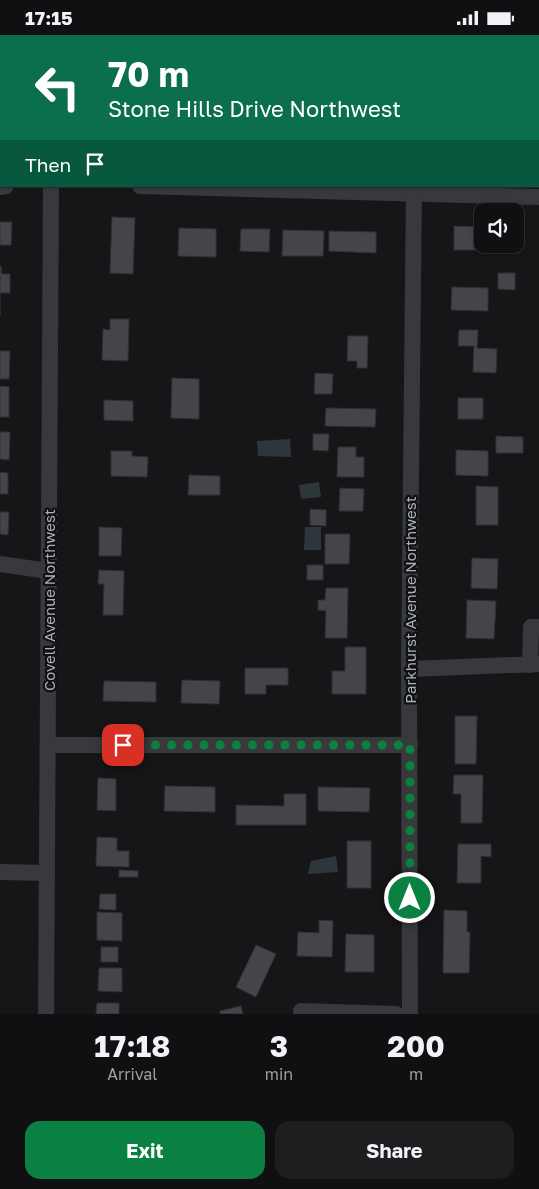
<!DOCTYPE html>
<style>
:root{--surface:#101012;--page:#1e1e20;--text:#f1f3f6;--muted:#9c9d9f;--line:#303032;--accent:#0b8043}
body{margin:0;font-family:"Golos Text",sans-serif;background:var(--page);color:var(--text);height:100vh;display:flex;flex-direction:column;font-size:19px;white-space:nowrap}
*{box-sizing:border-box;margin:0}
p{font-size:16px;color:var(--muted)}
.icon{flex:none;width:28px;height:28px;fill:none;stroke:currentColor;stroke-width:2;stroke-linecap:round;stroke-linejoin:round}
.map{position:relative;height:979px;overflow:hidden}
.drawer{display:flex;flex-direction:column;background:var(--surface);flex:1}
.drawer>*{flex:none}
.hud{position:absolute;left:0px;top:0px;width:540px;height:152px;box-shadow:0 1px 4px #0004,0 0 0 1px var(--line);background:#0b6e4f;color:#fff;overflow:hidden}
.buttons{position:absolute;left:474px;top:168px;display:grid;gap:10px}
.buttons a{display:grid;place-items:center;width:50px;height:50px;border-radius:10px;background:var(--surface);box-shadow:0 1px 4px #0004,0 0 0 1px var(--line);font-size:25px}
.pin{position:absolute;display:grid;place-items:center;width:42px;height:42px;color:#fff;margin:-21px;border-radius:10px;box-shadow:0 2px 8px #0006}
.me{position:absolute;width:55px;margin:-28px;rotate:0deg;stroke-linejoin:round;filter:drop-shadow(0 0 4px #0008)}
.turn{display:flex;align-items:center;gap:18px;height:105px;padding:0 25px;font-size:22px}
.turn .icon{width:65px;height:65px;stroke-width:2.5}
.turn b{display:block;font-size:35px;line-height:42px}
.then{display:flex;align-items:center;height:48px;padding:0 25px;background:#0003;gap:10px;font-size:19px}
.eta{display:flex;justify-content:space-evenly;align-items:center;height:85px;text-align:center}
.eta b{font-size:30px;font-weight:700;line-height:35px}
.cta{display:flex;gap:10px;margin-top:auto;padding:10px 25px}
.cta a{flex:1;height:58px;border-radius:15px;background:var(--accent);color:#fff;font-size:20px;font-weight:700;line-height:58px;text-align:center}
.cta a+a{background:var(--page);color:var(--text)}
.status{display:flex;justify-content:space-between;align-items:center;height:35px;padding:0 25px;background:var(--surface);direction:ltr}
.status svg{height:14px;fill:currentColor}
.map>svg:first-child{display:block}
.water{fill:#2d373b}
.building{fill:#434548;stroke:#303134}
.lines{fill:none;stroke-linecap:round;stroke-linejoin:round}
.minor{stroke:#37393d;stroke-width:16}
.route{stroke:#0b8043;stroke-width:9;stroke-dasharray:0 16.2}
.labels{text-anchor:middle;dominant-baseline:central;stroke-width:4.5;stroke-linejoin:round;paint-order:stroke}
.street-label{font-size:15px;fill:#a9b0b7;stroke:#111113}
</style>
<div class="status"><b>17:15</b><svg viewBox="0 0 49 12"><path d="M0 12V9h3v3zM5 12V6h3v6zM10 12V3h3v9zM15 12V0h3v12zM26 1h20v11H26zM47 4h2v5h-2z"/></svg></div>
<div class="map">
<svg width="539" height="979" viewBox="0 0 539 979">
<rect width="100%" height="100%" fill="#161618"/>
<g class="water">
<polygon points="290,404 291,422 258,421 257,406"/>
<polygon points="319,447 321,462 301,464 299,450"/>
<polygon points="305,492 321,492 321,515 304,515"/>
<polygon points="336,821 338,837 308,839 311,826"/>
</g>
<g class="building">
<polygon points="112,182 135,183 133,239 110,238"/>
<polygon points="0,187 12,187 11,210 0,210"/>
<polygon points="454,191 479,192 479,196 482,196 482,209 492,209 492,215 454,215"/>
<polygon points="179,193 216,194 216,222 178,221"/>
<polygon points="241,194 270,194 269,217 240,216"/>
<polygon points="283,195 324,196 323,221 282,221"/>
<polygon points="329,196 376,197 376,218 329,216"/>
<polygon points="0,231 1,231 2,239 10,239 10,258 0,258 0,281"/>
<polygon points="498,238 515,238 515,255 498,254"/>
<polygon points="452,252 488,253 488,276 451,275"/>
<polygon points="110,284 129,284 128,326 102,325 103,294 110,295"/>
<polygon points="459,295 478,295 477,313 497,314 496,338 473,337 474,311 458,311"/>
<polygon points="348,301 368,301 367,333 357,333 357,326 347,326"/>
<polygon points="0,316 10,316 9,344 0,344"/>
<polygon points="315,338 333,339 332,359 314,359"/>
<polygon points="172,343 199,344 199,384 171,383"/>
<polygon points="0,351 9,352 9,382 0,382"/>
<rect x="458" y="363" width="25" height="21"/>
<polygon points="104,365 133,366 133,386 104,385"/>
<polygon points="326,373 376,374 375,392 325,391"/>
<polygon points="0,397 10,397 9,425 0,424"/>
<polygon points="313,399 329,399 328,416 313,415"/>
<polygon points="496,401 523,402 523,418 496,418"/>
<polygon points="338,412 356,412 356,422 364,422 364,442 337,442"/>
<polygon points="456,415 488,416 488,441 456,440"/>
<polygon points="111,416 132,416 132,421 148,422 147,442 111,441"/>
<polygon points="0,437 8,438 8,459 0,459"/>
<polygon points="189,440 220,441 220,460 188,460"/>
<polygon points="476,451 498,452 498,490 476,490"/>
<polygon points="340,453 364,454 363,476 339,476"/>
<polygon points="310,474 326,475 326,491 310,490"/>
<polygon points="0,477 9,477 8,500 0,499"/>
<polygon points="99,492 122,493 121,521 99,521"/>
<polygon points="325,499 350,499 349,529 325,529"/>
<polygon points="472,523 498,524 497,554 471,553"/>
<rect x="307" y="530" width="16" height="15"/>
<polygon points="99,535 124,536 123,580 103,580 104,549 98,549"/>
<polygon points="326,553 348,553 347,603 325,603 326,576 318,575 318,565 325,565"/>
<polygon points="467,565 496,566 494,604 466,603"/>
<polygon points="345,612 366,612 366,659 332,659 332,636 345,636"/>
<polygon points="245,633 288,633 288,650 266,650 266,659 245,659"/>
<polygon points="182,645 220,646 219,669 181,668"/>
<polygon points="104,646 156,647 156,667 103,666"/>
<polygon points="455,681 477,681 476,729 455,729"/>
<polygon points="454,740 483,740 482,788 461,788 461,759 453,759"/>
<polygon points="98,743 116,744 116,776 97,775"/>
<polygon points="165,751 215,752 215,777 164,776"/>
<polygon points="318,752 370,753 369,777 318,776"/>
<polygon points="284,759 306,759 306,790 236,790 236,770 284,771"/>
<polygon points="97,802 117,803 117,816 129,816 129,832 96,831"/>
<rect x="347" y="806" width="24" height="47"/>
<polygon points="458,809 491,809 491,822 481,821 481,848 457,848"/>
<polygon points="119,835 138,836 138,842 119,842"/>
<polygon points="100,859 116,859 116,875 99,874"/>
<polygon points="444,875 467,876 467,897 470,897 469,938 443,938"/>
<polygon points="97,877 122,878 122,906 97,905"/>
<polygon points="319,885 333,886 332,922 297,921 298,897 319,898"/>
<polygon points="346,899 374,900 374,937 345,937"/>
<polygon points="256,910 276,919 256,962 236,952"/>
<rect x="101" y="912" width="17" height="15"/>
<polygon points="99,933 122,933 122,957 98,956"/>
<polygon points="97,968 119,968 119,979 96,979"/>
<polygon points="241,971 243,979 220,979 220,976"/>
</g>
<g class="lines">
<g class="minor">
<polyline points="51,1 51,0"/>
<polyline points="415,1 415,0"/>
<polyline points="140,151 539,162"/>
<polyline points="0,152 6,151"/>
<polyline points="0,529 48,536"/>
<polyline points="530,630 531,592 539,592"/>
<polyline points="409,634 539,629"/>
<polyline points="49,710 410,710"/>
<polyline points="0,837 47,838"/>
<polyline points="301,976 396,979"/>
<polyline points="46,979 51,151"/>
<polyline points="410,979 409,634 414,151"/>
</g>
</g>
<g class="lines">
<polyline class="route" points="123,710 410,710 410,863"/>
</g>
<g class="labels">
<g class="street-label">
<text transform="translate(49 565) rotate(-90)">Covell Avenue Northwest</text>
<text transform="translate(410 565) rotate(-90)">Parkhurst Avenue Northwest</text>
</g>
</g>
</svg>
<div class="buttons">
<a><svg class="icon" aria-label="sound" viewBox="0 0 24 24"><path d="M4 9h4l5-4v14l-5-4H4zM17 9q2 3 0 6"/></svg></a>
</div>
<div class="pin" style="left:123px;top:710px;background:#d93025"><svg class="icon" aria-label="arrive" viewBox="0 0 24 24"><path d="M6 21V4h12l-3 4 3 4H6"/></svg></div>
<svg class="me" style="left:410px;top:863px" viewBox="-20 -20 40 40"><circle r="17" fill="#0b8043" stroke="#fff" stroke-width="3"/><path d="M0-11L8 9 0 5-8 9z" fill="#fff"/></svg>
<div class="hud">
<div class="turn"><svg class="icon" aria-label="left" viewBox="0 0 24 24"><path d="M17 20v-9H6M10 6l-5 5 5 5"/></svg><div><b>70 m</b>Stone Hills Drive Northwest</div></div>
<div class="then">Then<svg class="icon" aria-label="arrive" viewBox="0 0 24 24"><path d="M6 21V4h12l-3 4 3 4H6"/></svg></div>
</div>
</div>
<section class="drawer">
<div class="eta">
<div><b>17:18</b><p>Arrival</p></div>
<div><b>3</b><p>min</p></div>
<div><b>200</b><p>m</p></div>
</div>
<div class="cta"><a>Exit</a><a>Share</a></div>
</section>
